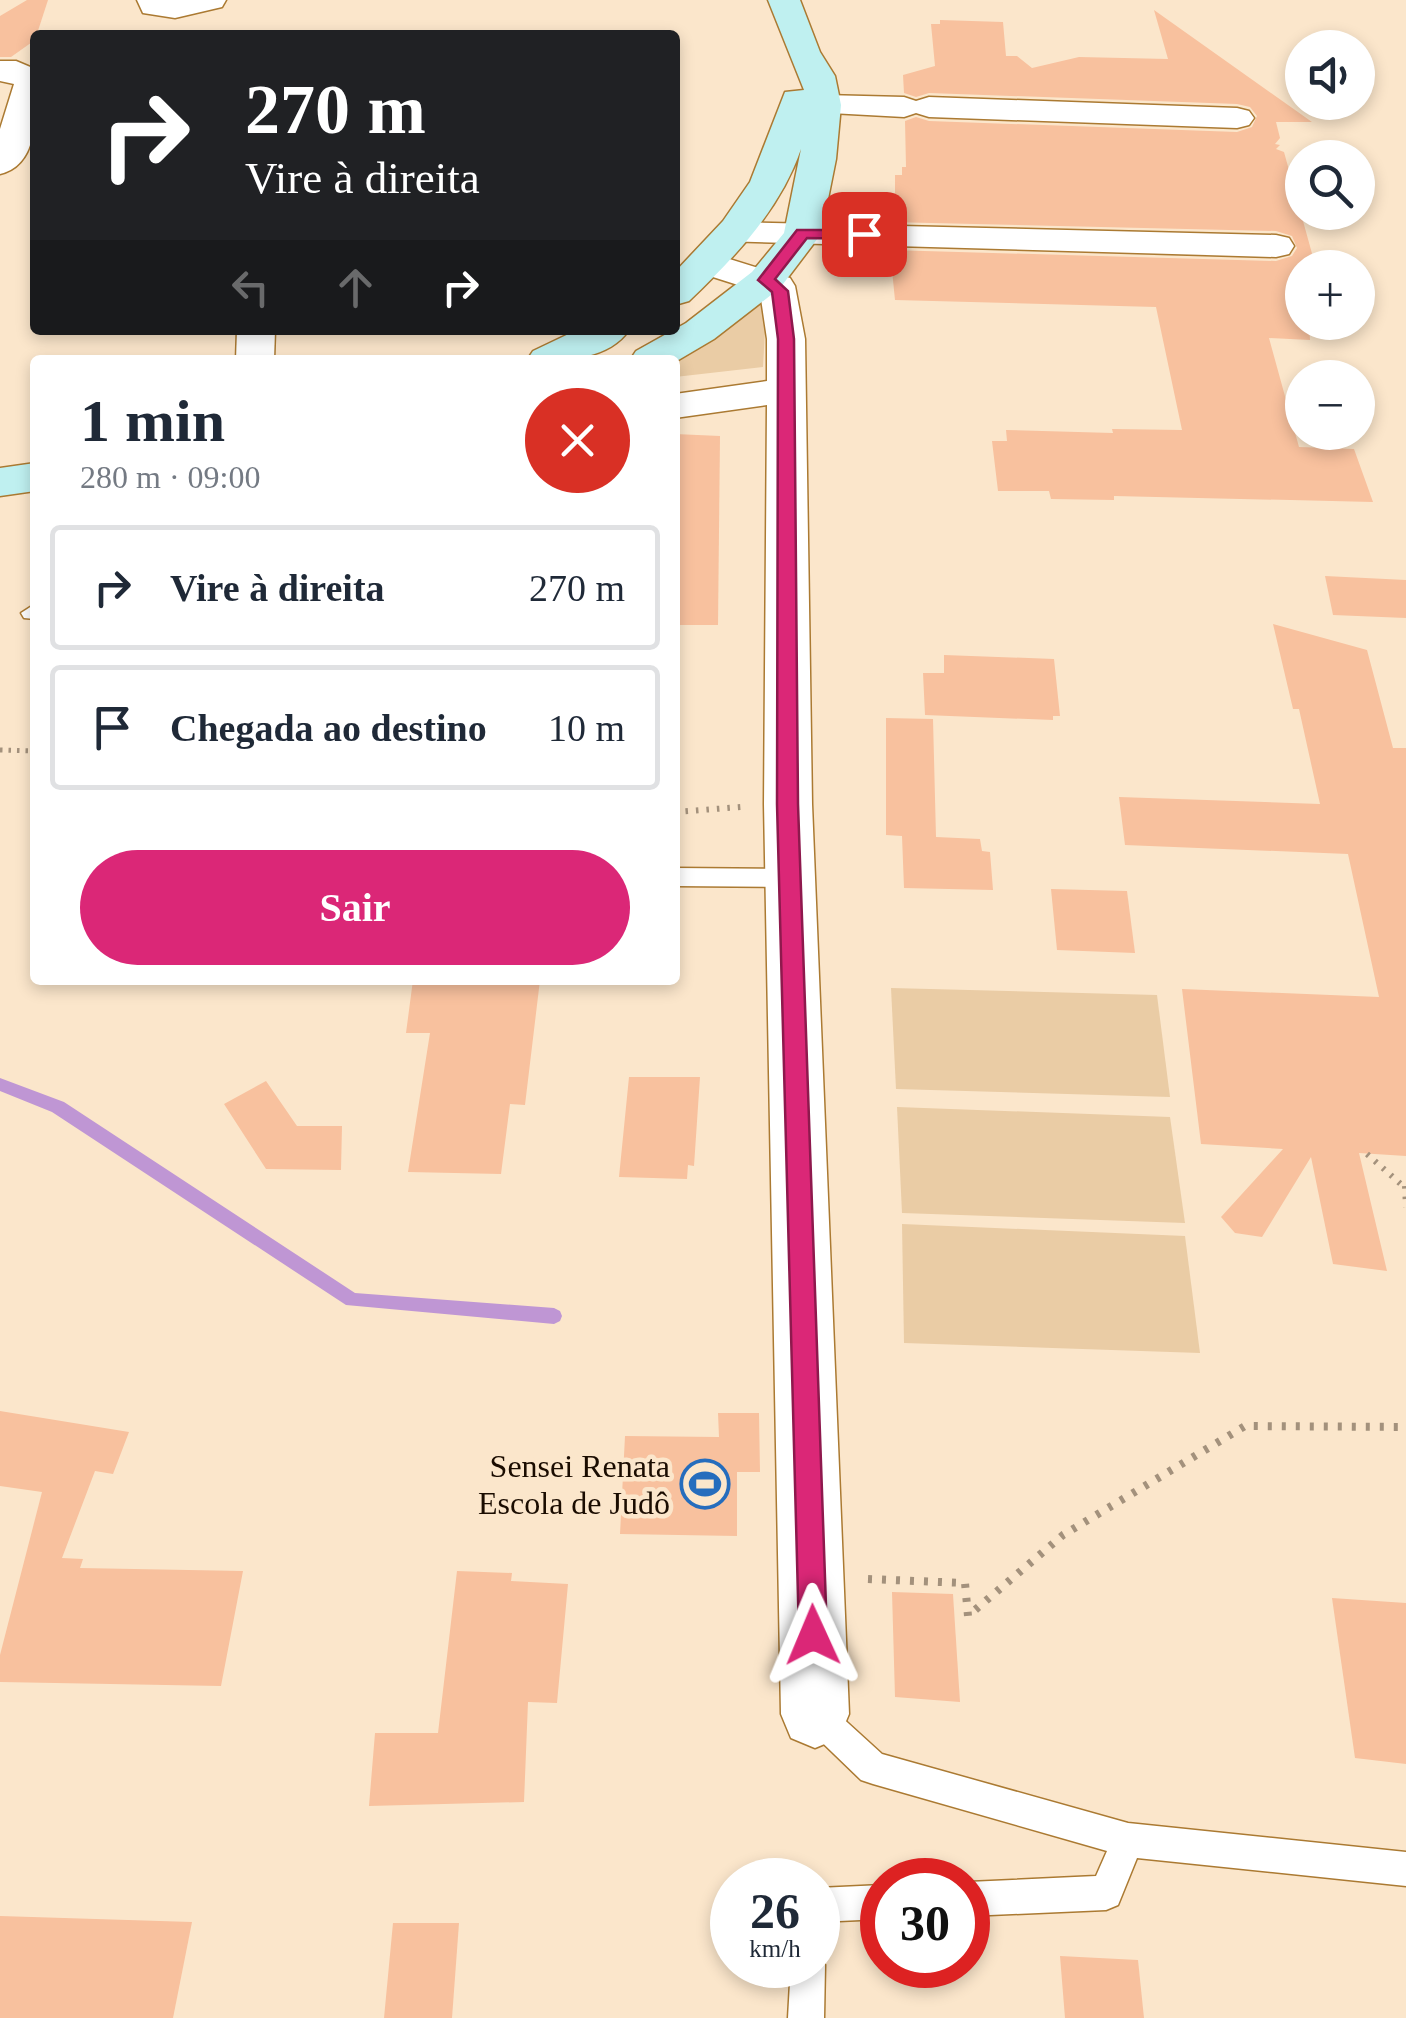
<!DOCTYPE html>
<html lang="pt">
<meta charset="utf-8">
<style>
:root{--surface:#fff;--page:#f2f2f3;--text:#1f2937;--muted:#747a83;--line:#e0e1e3;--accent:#db2777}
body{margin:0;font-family:"Times New Roman",serif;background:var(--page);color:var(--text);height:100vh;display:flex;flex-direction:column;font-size:38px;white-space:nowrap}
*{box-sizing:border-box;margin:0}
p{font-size:32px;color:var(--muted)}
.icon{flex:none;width:55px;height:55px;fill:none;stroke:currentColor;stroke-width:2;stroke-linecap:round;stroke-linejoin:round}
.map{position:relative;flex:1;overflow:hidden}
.side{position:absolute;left:30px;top:355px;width:650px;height:630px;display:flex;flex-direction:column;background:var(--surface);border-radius:10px;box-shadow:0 5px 15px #0003}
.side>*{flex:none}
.banner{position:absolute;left:30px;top:30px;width:650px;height:305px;border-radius:10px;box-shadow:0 5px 15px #0003;background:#202124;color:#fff;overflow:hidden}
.buttons{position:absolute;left:1285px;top:30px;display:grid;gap:20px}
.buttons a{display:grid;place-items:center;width:90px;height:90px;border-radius:50%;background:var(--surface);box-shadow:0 5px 15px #0003;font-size:50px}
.speed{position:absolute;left:710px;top:1858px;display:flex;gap:20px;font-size:50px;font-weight:700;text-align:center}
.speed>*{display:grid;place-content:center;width:130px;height:130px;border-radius:50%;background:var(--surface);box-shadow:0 5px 15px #0003;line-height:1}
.speed small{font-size:25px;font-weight:400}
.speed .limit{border:15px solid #d22;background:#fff;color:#111}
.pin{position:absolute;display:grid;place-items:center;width:85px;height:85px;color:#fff;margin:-42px;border-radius:20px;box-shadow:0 5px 15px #0006}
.me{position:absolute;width:110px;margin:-55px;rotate:359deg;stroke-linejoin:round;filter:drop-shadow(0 0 8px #0008)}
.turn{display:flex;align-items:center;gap:35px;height:210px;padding:0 50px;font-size:45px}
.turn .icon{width:130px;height:130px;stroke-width:2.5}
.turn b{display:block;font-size:70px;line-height:85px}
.lanes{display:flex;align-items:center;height:95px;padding:0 50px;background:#0003;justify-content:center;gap:50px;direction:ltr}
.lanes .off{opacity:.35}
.round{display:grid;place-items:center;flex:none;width:105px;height:105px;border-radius:52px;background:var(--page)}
.summary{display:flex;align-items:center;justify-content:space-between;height:170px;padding:0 50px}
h1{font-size:60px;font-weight:600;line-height:75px}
.action{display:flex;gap:20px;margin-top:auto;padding:20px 50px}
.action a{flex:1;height:115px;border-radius:60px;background:var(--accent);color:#fff;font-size:40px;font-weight:600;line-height:115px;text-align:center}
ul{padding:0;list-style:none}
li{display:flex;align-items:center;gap:30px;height:125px;margin:0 20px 15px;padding:0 30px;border:5px solid var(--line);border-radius:10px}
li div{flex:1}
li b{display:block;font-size:38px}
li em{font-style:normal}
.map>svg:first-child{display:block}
.green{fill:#eacca5}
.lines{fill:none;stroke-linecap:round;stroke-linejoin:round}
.stream{fill:#bf96d4;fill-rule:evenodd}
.building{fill:#f8c19e}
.lane-casing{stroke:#ab7a32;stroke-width:3}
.street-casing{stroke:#ab7a32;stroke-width:3}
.secondary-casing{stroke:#ab7a32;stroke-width:3}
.path-far2{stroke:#a3917c;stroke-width:5;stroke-dasharray:2.5 6;stroke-linecap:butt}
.path-far1{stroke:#a3917c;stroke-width:6;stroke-dasharray:2.5 8;stroke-linecap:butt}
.path{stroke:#a3917c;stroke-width:8;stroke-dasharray:4 10;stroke-linecap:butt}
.lane{fill:#fff;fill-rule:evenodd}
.street{fill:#fff;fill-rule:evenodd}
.secondary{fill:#bff0f0;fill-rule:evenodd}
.route{fill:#db2777;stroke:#8e194d;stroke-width:2.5}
.labels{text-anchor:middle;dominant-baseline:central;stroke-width:9;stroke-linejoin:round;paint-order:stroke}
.poi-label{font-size:32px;fill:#1a0c00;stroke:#fbe6cb;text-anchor:end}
</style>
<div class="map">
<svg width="1406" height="2018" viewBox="0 0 1406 2018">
<rect width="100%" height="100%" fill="#fbe6cb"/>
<g class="green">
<polygon points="767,296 763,367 675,377 675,364"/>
<polygon points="891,988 1157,995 1170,1097 896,1089"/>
<polygon points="897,1107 1170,1117 1185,1223 902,1213"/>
<polygon points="902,1224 1185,1236 1200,1353 904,1343"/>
</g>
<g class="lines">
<polygon class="stream" points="0,1078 64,1102 355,1293 554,1308 560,1311 562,1316 560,1321 554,1324 346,1305 52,1112 0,1091"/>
</g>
<g class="building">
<polygon points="27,0 48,0 35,40 11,57 0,57 0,16"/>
<polygon points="1154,10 1312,122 1276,122 1280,138 1275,144 1280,145 1276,149 1284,152 1316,268 1302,268 1302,322 1309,322 1310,340 1269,338 1299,447 1354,449 1373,502 1114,496 1114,500 1051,499 1049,491 998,491 992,441 1007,441 1006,430 1113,433 1112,429 1182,430 1156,307 895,300 890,250 1276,261 1292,256 1297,248 1292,236 1276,231 888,222 887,217 895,217 895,175 902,175 902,167 906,167 905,121 916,117 929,121 1237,132 1252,127 1257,116 1250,107 1237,104 929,93 916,97 904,93 903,75 935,66 931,24 940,24 940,20 1003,22 1006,56 1017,56 1032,68 1079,57 1168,59"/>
<polygon points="675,434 720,436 718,625 675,625"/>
<polygon points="1325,576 1406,580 1406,618 1333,615"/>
<polygon points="1273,624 1367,650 1393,748 1406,748 1406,1156 1359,1153 1387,1271 1333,1264 1311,1157 1262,1237 1235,1233 1221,1217 1283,1149 1201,1144 1182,989 1379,997 1348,854 1125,845 1119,797 1320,804 1299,709 1293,709"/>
<polygon points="944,655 1054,659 1060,716 1053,716 1053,720 925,715 923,673 944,673"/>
<polygon points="886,718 933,719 936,837 980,839 982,851 990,852 993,890 904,888 902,836 886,835"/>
<polygon points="1051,889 1127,891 1135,953 1057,950"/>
<polygon points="413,980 540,980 525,1105 510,1104 501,1174 408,1172 430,1033 406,1033"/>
<polygon points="629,1077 700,1077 694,1166 688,1165 687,1179 619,1177"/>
<polygon points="266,1081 297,1126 342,1126 341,1170 266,1169 224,1104"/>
<polygon points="0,1411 129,1432 113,1474 95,1471 62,1558 83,1559 80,1568 243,1571 221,1686 0,1682 0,1655 42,1492 0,1486"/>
<polygon points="718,1413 759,1413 760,1472 737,1472 737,1536 620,1534 625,1436 719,1437"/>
<polygon points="457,1571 512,1573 511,1581 568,1584 557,1703 528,1702 524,1802 369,1806 375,1733 438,1733"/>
<polygon points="892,1592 953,1594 960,1702 895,1697"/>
<polygon points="1332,1598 1406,1603 1406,1764 1355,1758"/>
<polygon points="0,1916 192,1922 173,2018 0,2018"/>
<polygon points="393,1923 459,1923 452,2018 384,2018"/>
<polygon points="1060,1956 1138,1960 1144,2018 1065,2018"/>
</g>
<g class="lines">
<g class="lane-casing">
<g id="lane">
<polygon points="35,604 35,619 24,618 21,613"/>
<polygon points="675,868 792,869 804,878 792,887 675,886"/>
<polygon points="815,1698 826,1703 882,1754 1128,1823 1406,1852 1406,1886 1137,1858 1118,1905 1106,1910 968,1916 968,1882 1096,1876 1107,1851 873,1784 861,1780 804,1725 799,1714 804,1703"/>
<polygon points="882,1885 882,1919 818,1922 818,1888"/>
<polygon points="818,1952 825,1965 824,2018 788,2018 791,1965 818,1965"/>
</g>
</g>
<g class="street-casing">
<g id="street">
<polygon points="137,0 226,0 222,7 175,18 143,13"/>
<path d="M0,61H16L35,69C35,104 43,164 0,174V129L14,84L0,81Z"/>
<polygon points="824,95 904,97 916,101 929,97 1237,108 1249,111 1254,118 1249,125 1237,128 929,117 916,113 904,117 812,112 807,105 812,98"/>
<polygon points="734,222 1276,235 1289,238 1294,246 1289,254 1276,257 721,241 716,233 721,225"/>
<polygon points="707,252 790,278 795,286 805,339 812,804 849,1714 839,1738 815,1748 791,1738 781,1714 764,804 767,405 675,418 675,394 767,381 767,339 760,292 694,271 689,263 694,255"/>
<polygon points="237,330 275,330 274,360 236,360"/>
</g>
</g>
<g class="secondary-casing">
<g id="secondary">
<path d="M768,0H800L820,52L835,76L841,105L836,159L821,234L780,288L714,339L675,362L630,360L636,351L686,323L752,272L784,233L801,149C780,210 734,258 689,301L675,305V272L723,221L750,182L785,92L804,90Z"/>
<path d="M577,330H629C607,362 561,360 527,360L533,351Z"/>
<polygon points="35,463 35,491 0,496 0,468"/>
</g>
</g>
<polyline class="path-far2" points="0,750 35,751"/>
<g class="path-far1">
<polyline points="675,812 741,807"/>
<polyline points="1367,1154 1403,1186"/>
<polyline points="1405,1186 1406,1207"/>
</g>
<polyline class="path" points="868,1579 965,1583 968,1616 1063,1535 1245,1426 1406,1427"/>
<use href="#lane" class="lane"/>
<use href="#street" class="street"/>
<use href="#secondary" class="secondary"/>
</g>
<polygon class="route" points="797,230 864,230 872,234 864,239 807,238 775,279 788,291 794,339 798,804 827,1635 823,1645 813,1649 803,1645 799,1635 777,804 778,339 772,292 758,280"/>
<defs>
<g id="stadium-ring" transform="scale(2.5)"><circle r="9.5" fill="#fbe6cb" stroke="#256dbd" stroke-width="1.5"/><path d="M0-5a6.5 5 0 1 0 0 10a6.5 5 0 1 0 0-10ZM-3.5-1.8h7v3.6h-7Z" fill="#256dbd"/></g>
</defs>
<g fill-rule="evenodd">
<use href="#stadium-ring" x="705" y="1484"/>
</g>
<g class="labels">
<g class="poi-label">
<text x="670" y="1466">Sensei Renata<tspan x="670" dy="37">Escola de Judô</tspan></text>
</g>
</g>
</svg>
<div class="buttons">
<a><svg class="icon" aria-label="sound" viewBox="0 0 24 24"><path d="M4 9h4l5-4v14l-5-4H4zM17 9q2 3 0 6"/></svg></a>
<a><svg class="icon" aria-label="search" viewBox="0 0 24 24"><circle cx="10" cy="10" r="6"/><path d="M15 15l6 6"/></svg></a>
<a>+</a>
<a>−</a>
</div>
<div class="speed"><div>26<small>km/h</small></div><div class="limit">30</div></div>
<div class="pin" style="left:864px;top:234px;background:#d93025"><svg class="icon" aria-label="arrive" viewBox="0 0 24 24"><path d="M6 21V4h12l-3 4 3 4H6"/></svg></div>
<svg class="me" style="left:813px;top:1635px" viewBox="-20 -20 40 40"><path d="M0-17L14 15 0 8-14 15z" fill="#db2777" stroke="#fff" stroke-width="4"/></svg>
<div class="banner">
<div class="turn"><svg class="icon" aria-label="right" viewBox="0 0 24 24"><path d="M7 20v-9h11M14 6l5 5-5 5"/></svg><div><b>270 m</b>Vire à direita</div></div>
<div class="lanes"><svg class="icon off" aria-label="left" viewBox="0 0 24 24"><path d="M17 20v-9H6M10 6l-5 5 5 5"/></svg><svg class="icon off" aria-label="ahead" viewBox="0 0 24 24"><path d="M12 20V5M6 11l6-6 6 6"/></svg><svg class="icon" aria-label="right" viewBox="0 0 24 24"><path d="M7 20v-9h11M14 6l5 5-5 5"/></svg></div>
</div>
<section class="side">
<div class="summary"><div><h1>1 min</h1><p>280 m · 09:00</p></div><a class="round" style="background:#d93025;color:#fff"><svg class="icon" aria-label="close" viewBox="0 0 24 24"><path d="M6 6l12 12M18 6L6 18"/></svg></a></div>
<ul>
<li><svg class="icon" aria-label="right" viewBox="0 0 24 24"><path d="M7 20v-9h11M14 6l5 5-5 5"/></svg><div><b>Vire à direita</b></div><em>270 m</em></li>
<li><svg class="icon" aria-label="arrive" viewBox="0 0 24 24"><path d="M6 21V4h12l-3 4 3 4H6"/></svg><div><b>Chegada ao destino</b></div><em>10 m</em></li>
</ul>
<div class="action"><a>Sair</a></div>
</section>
</div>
